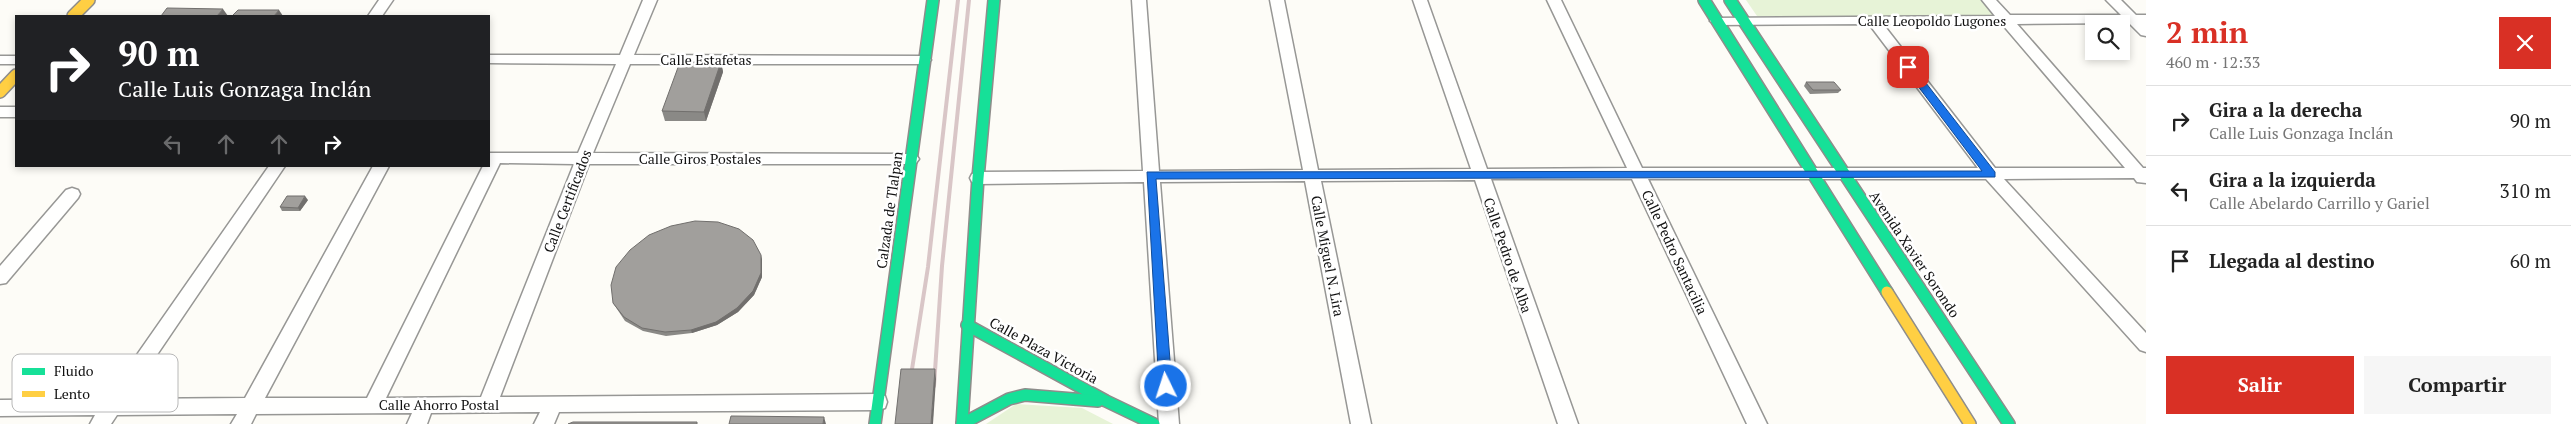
<!DOCTYPE html>
<html lang="es">
<meta charset="utf-8">
<style>
:root{--surface:#fff;--page:#f6f6f6;--text:#222;--muted:#767676;--line:#e0e0e0;--accent:#d93025}
body{margin:0;font-family:"PT Serif",serif;background:var(--page);color:var(--text);height:100vh;display:flex;flex-direction:column;font-size:19px;white-space:nowrap}
*{box-sizing:border-box;margin:0}
p{font-size:16px;color:var(--muted)}
.icon{flex:none;width:28px;height:28px;fill:none;stroke:currentColor;stroke-width:2;stroke-linecap:round;stroke-linejoin:round}
.map{position:relative;flex:1;overflow:hidden}
.side{display:flex;flex-direction:column;background:var(--surface);width:425px}
.side>*{flex:none}
.top-card{position:absolute;left:15px;top:15px;width:475px;height:152px;border-radius:0px;box-shadow:0 2px 8px #0003;background:#202124;color:#fff;overflow:hidden}
.fabs{position:absolute;left:2085px;top:15px;display:grid;gap:10px}
.fabs a{display:grid;place-items:center;width:45px;height:45px;border-radius:0px;background:var(--surface);box-shadow:0 2px 8px #0003;font-size:25px}
.pin{position:absolute;display:grid;place-items:center;width:42px;height:42px;color:#fff;margin:-21px;border-radius:10px;box-shadow:0 2px 8px #0006}
.me{position:absolute;width:55px;margin:-28px;rotate:356deg;stroke-linejoin:round;filter:drop-shadow(0 0 4px #0008)}
.turn{display:flex;align-items:center;gap:18px;height:105px;padding:0 20px;font-size:22px}
.turn .icon{width:65px;height:65px;stroke-width:2.5}
.turn b{display:block;font-size:35px;line-height:42px}
.lanes{display:flex;align-items:center;height:48px;padding:0 20px;background:#0003;justify-content:center;gap:25px;direction:ltr}
.lanes .off{opacity:.35}
.round{display:grid;place-items:center;flex:none;width:52px;height:52px;border-radius:0px;background:var(--page)}
.head{display:flex;align-items:center;justify-content:space-between;height:85px;padding:0 20px}
h1{font-size:30px;font-weight:700;line-height:38px;color:var(--accent)}
.action{display:flex;gap:10px;margin-top:auto;padding:10px 20px}
.action a{flex:1;height:58px;border-radius:0px;background:var(--accent);color:#fff;font-size:20px;font-weight:700;line-height:58px;text-align:center}
.action a+a{background:var(--page);color:var(--text)}
ul{padding:0;list-style:none}
li{display:flex;align-items:center;gap:15px;height:70px;padding:0 20px;border-top:1px solid var(--line)}
li div{flex:1}
li b{display:block;font-size:19px}
li em{font-style:normal}
main{display:flex;flex:1;min-height:0}
.map>svg:first-child{display:block}
.green{fill:#e7f3d7}
.lines{fill:none;stroke-linecap:round;stroke-linejoin:round}
.street-casing{stroke:#979795;stroke-width:3}
.fast-casing{stroke:#8e8d8b;stroke-width:14}
.slow-casing{stroke:#8e8d8b;stroke-width:14}
.street{fill:#fffffe;fill-rule:evenodd}
.fast{stroke:#16e098;stroke-width:11}
.slow{stroke:#ffcf43;stroke-width:11}
.rail{stroke:#d9c6c7;stroke-width:4}
.wall{fill:#8a8986}
.shaded-wall{fill:#716f6d}
.building{fill:#a19f9c;stroke:#716f6d}
.route{fill:#1a73e8;stroke:#114b97}
.labels{text-anchor:middle;dominant-baseline:central;stroke-width:5;stroke-linejoin:round;paint-order:stroke}
.street-label{font-size:14px;fill:#111;stroke:#fff}
.key{fill:#fff;stroke:#b8b8b8;stroke-width:1}
.key-label{font-size:14px;fill:#111}
</style>
<main>
<div class="map">
<svg width="2146" height="424" viewBox="0 0 2146 424">
<rect width="100%" height="100%" fill="#fdfcf7"/>
<g class="green">
<polygon points="1746,0 1982,0 1996,16 1757,16"/>
<polygon points="1016,404 1082,408 1113,424 986,424"/>
</g>
<g class="lines">
<g class="street-casing">
<g id="street">
<polygon points="379,0 393,0 382,16 368,16"/>
<path d="M643,0H657L634,55L924,56L931,60L924,64H630L593,153L911,154L916,155L919,159L916,163L911,164H589L500,397L878,394L885,396L887,402L885,408L878,410L559,412L554,424H534L540,412L431,413L427,424H407L412,413L256,414L251,424H231L237,414L117,415L111,424H90L95,415L0,416V400L106,399L269,166H285L127,399L245,398L373,166H389L265,398H367L483,166H489V153H578L616,64L489,63V55H620ZM500,163L574,164L481,397L386,398Z"/>
<path d="M1132,0H1146L1159,171L1303,170L1270,0H1284L1318,170L1471,169L1413,0H1427L1487,169L1627,168L1547,0H1561L1642,168H1978L1869,24L1717,25L1710,21L1712,18L1995,16L1982,0H1996L2010,15H2121L2106,0H2121L2136,15H2146V36L2141,35L2129,23L2017,24L2143,168H2146V183L2137,182L2134,178L2004,179L2146,333V352L2140,350L1986,179H1648L1767,424H1747L1632,179H1491L1578,424H1558L1475,180L1321,181L1371,424H1351L1305,181L1160,182L1179,424H1159L1144,182L978,184L972,182L970,178L972,174L978,172L1143,171ZM1883,24H2002L2125,168H1995Z"/>
<rect x="0" y="56" width="16" height="8"/>
<rect x="0" y="107" width="16" height="10"/>
<polygon points="72,188 78,190 80,194 78,198 6,283 0,284 0,266 66,190"/>
</g>
</g>
<g class="fast-casing">
<g id="fast">
<polyline points="1704,0 1887,292"/>
<polyline points="1730,0 2009,424"/>
<polyline points="967,325 1106,401 1154,424"/>
<polyline points="875,424 933,0"/>
<polyline points="962,424 1009,399 1025,395 1098,401"/>
<polyline points="962,424 978,178 994,0"/>
</g>
</g>
<g class="slow-casing">
<g id="slow">
<polyline points="73,16 89,0"/>
<polyline points="0,92 16,75"/>
<polyline points="1887,292 1970,424"/>
</g>
</g>
<use href="#street" class="street"/>
<use href="#fast" class="fast"/>
<use href="#slow" class="slow"/>
<g class="rail">
<polyline points="910,382 928,267 958,0"/>
<polyline points="934,386 942,266 969,0"/>
</g>
</g>
<g class="wall">
<polygon points="721,62 723,72 706,121 665,121 662,111"/>
<polygon points="1806,82 1841,90 1838,93 1810,94 1804,86"/>
<polygon points="308,200 300,211 282,211 280,207"/>
<polygon points="762,259 762,277 754,295 738,312 717,325 692,333 666,336 643,331 625,321 613,303"/>
</g>
<g class="shaded-wall">
<polygon points="223,9 228,16 217,16"/>
<polygon points="279,10 283,16 274,16"/>
<polygon points="721,62 723,72 706,121 704,112"/>
<polygon points="305,196 308,200 300,211 298,208"/>
<polygon points="761,255 762,259 762,277 754,295 738,312 717,325 692,333 691,330"/>
<polygon points="935,369 936,379 933,424 931,424"/>
<polygon points="824,417 826,424 823,424"/>
</g>
<g class="building">
<polygon points="167,8 223,9 217,16 161,16"/>
<polygon points="238,10 279,10 274,16 232,16"/>
<polygon points="680,62 721,62 704,112 662,111"/>
<polygon points="1806,82 1834,82 1841,90 1813,90"/>
<polygon points="287,196 305,196 298,208 280,207"/>
<polygon points="695,221 718,222 739,229 753,240 761,255 761,273 753,291 737,308 716,322 691,330 665,332 642,328 624,317 613,303 611,285 616,267 630,250 649,235 671,226"/>
<polygon points="901,369 935,369 931,424 895,424"/>
<polygon points="731,416 824,417 823,424 729,424"/>
<polygon points="573,422 697,422 697,424 568,424"/>
</g>
<polygon class="route" points="1908,64 1912,65 1995,172 1995,177 1156,179 1172,386 1166,391 1159,386 1147,172 1982,171 1905,69 1905,65"/>
<g class="labels">
<g class="street-label">
<text x="1932" y="20">Calle Leopoldo Lugones</text>
<text x="706" y="59">Calle Estafetas</text>
<text x="700" y="158">Calle Giros Postales</text>
<text transform="translate(567 201) rotate(-69)">Calle Certificados</text>
<text transform="translate(889 210) rotate(-82)">Calzada de Tlalpan</text>
<text transform="translate(1675 252) rotate(65)">Calle Pedro Santacilia</text>
<text transform="translate(1915 254) rotate(56)">Avenida Xavier Sorondo</text>
<text transform="translate(1508 255) rotate(71)">Calle Pedro de Alba</text>
<text transform="translate(1328 256) rotate(79)">Calle Miguel N. Lira</text>
<text transform="translate(1044 350) rotate(29)">Calle Plaza Victoria</text>
<text x="439" y="404">Calle Ahorro Postal</text>
</g>
</g>
<rect x="12" y="354" width="166" height="58" rx="8" class="key"/>
<rect x="22" y="368" width="23" height="7" fill="#16e098"/>
<rect x="22" y="391" width="23" height="6" fill="#ffcf43"/>
<g class="key-label">
<text x="54" y="376">Fluido</text>
<text x="54" y="399">Lento</text>
</g>
</svg>
<div class="fabs">
<a><svg class="icon" aria-label="search" viewBox="0 0 24 24"><circle cx="10" cy="10" r="6"/><path d="M15 15l6 6"/></svg></a>
</div>
<div class="pin" style="left:1908px;top:67px;background:#d93025"><svg class="icon" aria-label="arrive" viewBox="0 0 24 24"><path d="M6 21V4h12l-3 4 3 4H6"/></svg></div>
<svg class="me" style="left:1166px;top:386px" viewBox="-20 -20 40 40"><circle r="17" fill="#1a73e8" stroke="#fff" stroke-width="3"/><path d="M0-11L8 9 0 5-8 9z" fill="#fff"/></svg>
<div class="top-card">
<div class="turn"><svg class="icon" aria-label="right" viewBox="0 0 24 24"><path d="M7 20v-9h11M14 6l5 5-5 5"/></svg><div><b>90 m</b>Calle Luis Gonzaga Inclán</div></div>
<div class="lanes"><svg class="icon off" aria-label="left" viewBox="0 0 24 24"><path d="M17 20v-9H6M10 6l-5 5 5 5"/></svg><svg class="icon off" aria-label="ahead" viewBox="0 0 24 24"><path d="M12 20V5M6 11l6-6 6 6"/></svg><svg class="icon off" aria-label="ahead" viewBox="0 0 24 24"><path d="M12 20V5M6 11l6-6 6 6"/></svg><svg class="icon" aria-label="right" viewBox="0 0 24 24"><path d="M7 20v-9h11M14 6l5 5-5 5"/></svg></div>
</div>
</div>
<section class="side">
<div class="head"><div><h1>2 min</h1><p>460 m · 12:33</p></div><a class="round" style="background:#d93025;color:#fff"><svg class="icon" aria-label="close" viewBox="0 0 24 24"><path d="M6 6l12 12M18 6L6 18"/></svg></a></div>
<ul>
<li><svg class="icon" aria-label="right" viewBox="0 0 24 24"><path d="M7 20v-9h11M14 6l5 5-5 5"/></svg><div><b>Gira a la derecha</b><p>Calle Luis Gonzaga Inclán</p></div><em>90 m</em></li>
<li><svg class="icon" aria-label="left" viewBox="0 0 24 24"><path d="M17 20v-9H6M10 6l-5 5 5 5"/></svg><div><b>Gira a la izquierda</b><p>Calle Abelardo Carrillo y Gariel</p></div><em>310 m</em></li>
<li><svg class="icon" aria-label="arrive" viewBox="0 0 24 24"><path d="M6 21V4h12l-3 4 3 4H6"/></svg><div><b>Llegada al destino</b></div><em>60 m</em></li>
</ul>
<div class="action"><a>Salir</a><a>Compartir</a></div>
</section>
</main>
